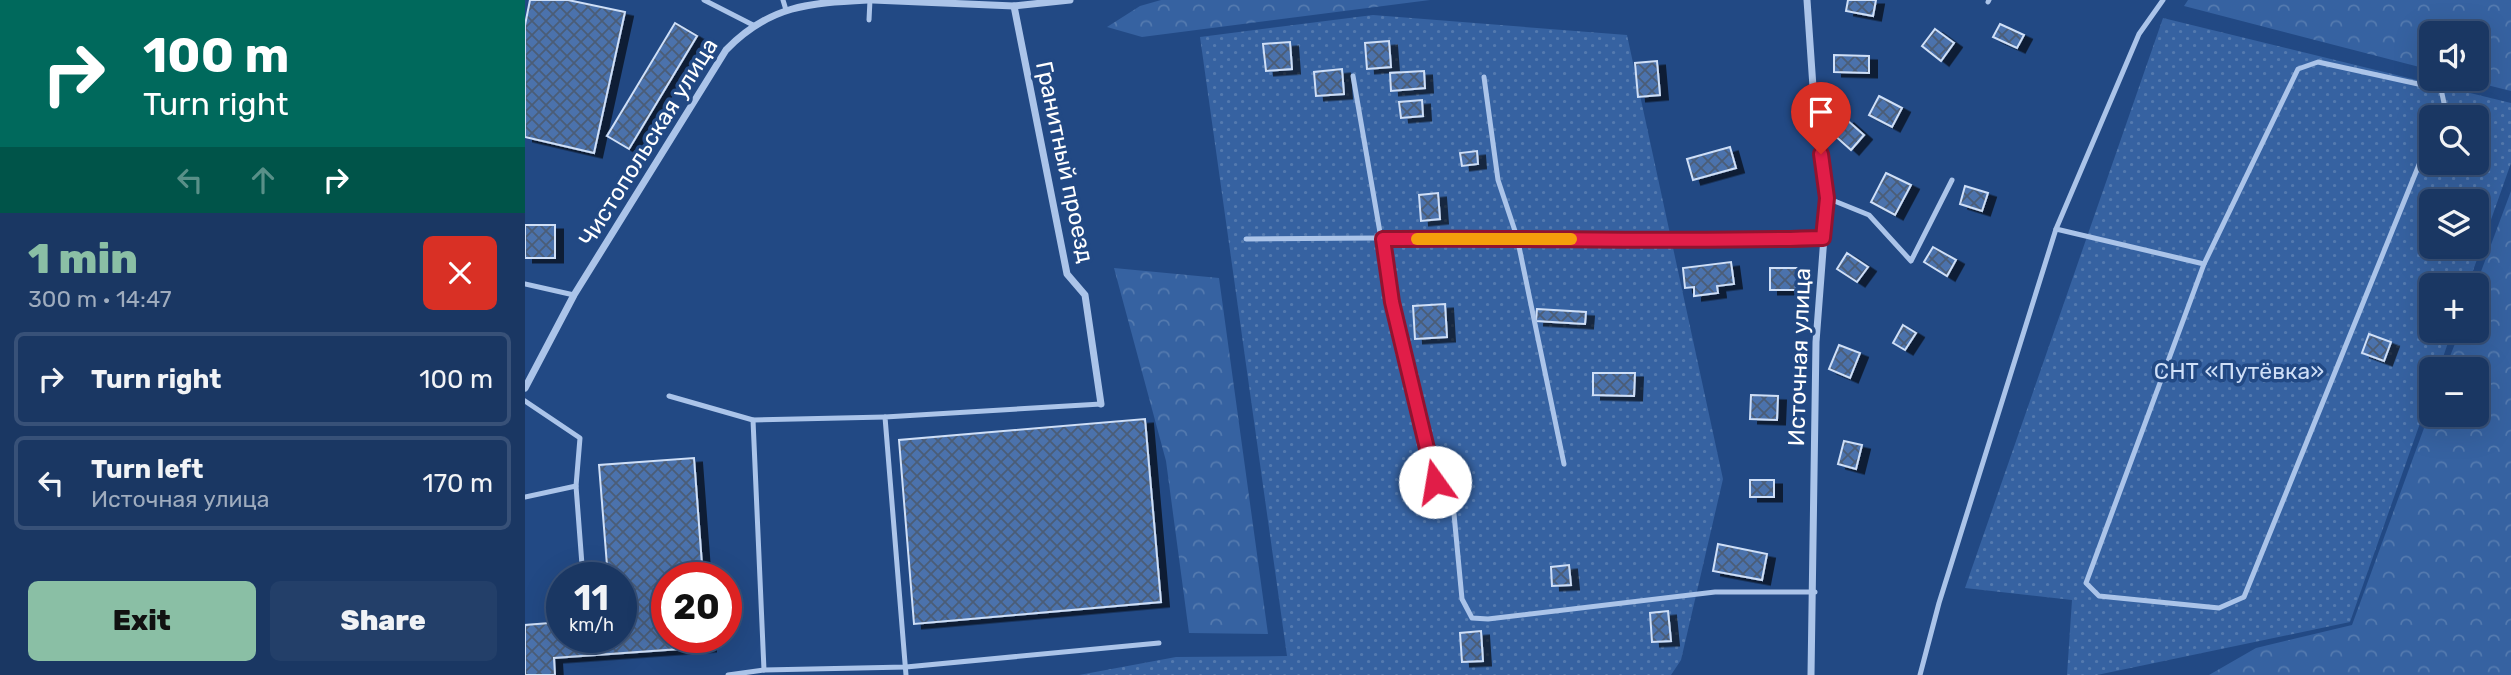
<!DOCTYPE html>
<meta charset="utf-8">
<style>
:root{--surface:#1a3763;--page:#233f69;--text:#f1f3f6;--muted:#9facbe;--line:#385178;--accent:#8abfa5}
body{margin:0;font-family:Rubik,sans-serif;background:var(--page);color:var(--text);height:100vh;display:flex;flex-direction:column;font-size:26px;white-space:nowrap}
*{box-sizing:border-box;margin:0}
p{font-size:23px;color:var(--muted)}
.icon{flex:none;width:38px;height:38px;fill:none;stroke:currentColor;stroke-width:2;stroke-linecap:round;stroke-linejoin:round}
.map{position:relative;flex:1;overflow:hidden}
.panel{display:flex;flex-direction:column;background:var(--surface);width:525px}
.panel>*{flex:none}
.banner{background:#00695c;color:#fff;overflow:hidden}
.tools{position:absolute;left:1894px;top:21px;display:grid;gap:14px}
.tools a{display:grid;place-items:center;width:70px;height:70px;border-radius:10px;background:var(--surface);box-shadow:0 7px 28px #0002,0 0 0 2px var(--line);font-size:35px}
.speed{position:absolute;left:21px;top:562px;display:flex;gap:14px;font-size:35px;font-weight:700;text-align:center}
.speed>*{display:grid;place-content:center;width:91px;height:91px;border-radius:50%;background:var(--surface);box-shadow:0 7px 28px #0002,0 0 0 2px var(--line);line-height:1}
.speed small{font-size:18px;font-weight:400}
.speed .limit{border:10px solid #d22;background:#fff;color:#111}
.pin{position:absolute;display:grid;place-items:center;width:60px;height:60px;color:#fff;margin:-72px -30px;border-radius:50% 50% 50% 0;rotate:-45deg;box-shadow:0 0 7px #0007}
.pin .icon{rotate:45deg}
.me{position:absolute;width:77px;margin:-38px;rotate:347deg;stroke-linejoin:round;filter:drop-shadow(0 0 5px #0008)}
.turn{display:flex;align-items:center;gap:24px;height:147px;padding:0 28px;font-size:32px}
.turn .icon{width:91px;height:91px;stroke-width:2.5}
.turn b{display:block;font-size:49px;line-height:60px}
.lanes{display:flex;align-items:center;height:66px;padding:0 28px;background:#0003;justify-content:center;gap:35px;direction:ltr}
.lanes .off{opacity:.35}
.round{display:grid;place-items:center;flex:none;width:74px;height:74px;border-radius:10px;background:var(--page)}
.overview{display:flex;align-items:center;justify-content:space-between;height:119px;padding:0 28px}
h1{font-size:42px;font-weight:800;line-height:52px;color:var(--accent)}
.button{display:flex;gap:14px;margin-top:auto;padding:14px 28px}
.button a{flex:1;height:80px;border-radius:10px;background:var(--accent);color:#111;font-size:28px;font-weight:800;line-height:80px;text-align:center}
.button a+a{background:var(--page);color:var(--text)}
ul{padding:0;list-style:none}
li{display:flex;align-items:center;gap:21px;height:94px;margin:0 14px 10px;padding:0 14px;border:4px solid var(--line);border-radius:10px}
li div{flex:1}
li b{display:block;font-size:26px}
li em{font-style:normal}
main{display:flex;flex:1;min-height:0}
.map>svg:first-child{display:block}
.forest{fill:url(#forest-crowns)}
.garden{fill:url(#garden-dots);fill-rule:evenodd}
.building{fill:url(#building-cross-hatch);stroke:#cfdff7;stroke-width:2;filter:url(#shadow)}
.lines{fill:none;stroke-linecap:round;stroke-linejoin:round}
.lane{stroke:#abc4e9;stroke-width:5}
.street{stroke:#abc4e9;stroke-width:7}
.route-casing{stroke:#92132f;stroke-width:18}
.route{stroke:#e11d48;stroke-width:12}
.slow{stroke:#f59e0b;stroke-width:12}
.labels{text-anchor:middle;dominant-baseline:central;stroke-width:7;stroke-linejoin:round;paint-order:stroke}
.street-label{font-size:23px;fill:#fff;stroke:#224984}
.park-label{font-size:23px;fill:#cfdff7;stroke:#224984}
</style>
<main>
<section class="panel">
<div class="banner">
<div class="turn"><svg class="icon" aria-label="right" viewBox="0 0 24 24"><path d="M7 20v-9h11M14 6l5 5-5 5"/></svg><div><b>100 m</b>Turn right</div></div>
<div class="lanes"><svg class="icon off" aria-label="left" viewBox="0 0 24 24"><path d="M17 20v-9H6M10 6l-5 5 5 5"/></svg><svg class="icon off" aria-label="ahead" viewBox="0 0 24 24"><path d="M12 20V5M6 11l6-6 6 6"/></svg><svg class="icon" aria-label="right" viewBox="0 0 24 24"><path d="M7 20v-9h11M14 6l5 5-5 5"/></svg></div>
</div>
<div class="overview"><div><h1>1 min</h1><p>300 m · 14:47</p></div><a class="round" style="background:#d93025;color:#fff"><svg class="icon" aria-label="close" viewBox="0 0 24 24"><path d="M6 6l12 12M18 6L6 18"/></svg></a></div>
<ul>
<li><svg class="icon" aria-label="right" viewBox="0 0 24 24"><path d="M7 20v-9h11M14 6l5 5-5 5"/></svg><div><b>Turn right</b></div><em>100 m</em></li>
<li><svg class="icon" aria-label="left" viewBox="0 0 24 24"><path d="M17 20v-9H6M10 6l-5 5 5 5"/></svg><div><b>Turn left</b><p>Источная улица</p></div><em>170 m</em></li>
</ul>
<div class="button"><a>Exit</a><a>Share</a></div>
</section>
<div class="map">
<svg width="1986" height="675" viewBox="0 0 1986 675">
<defs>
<pattern id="forest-crowns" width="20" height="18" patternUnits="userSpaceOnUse" patternTransform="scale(1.75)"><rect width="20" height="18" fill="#3662a1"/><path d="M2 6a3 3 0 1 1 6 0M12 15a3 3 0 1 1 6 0" fill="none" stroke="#547aaf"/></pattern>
<pattern id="garden-dots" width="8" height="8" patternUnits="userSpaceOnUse" patternTransform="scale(1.75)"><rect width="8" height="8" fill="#3662a1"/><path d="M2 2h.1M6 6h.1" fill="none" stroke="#547aaf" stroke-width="1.8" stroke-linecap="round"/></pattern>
<pattern id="building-cross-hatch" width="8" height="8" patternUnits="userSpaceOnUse" patternTransform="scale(1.75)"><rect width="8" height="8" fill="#4b72ac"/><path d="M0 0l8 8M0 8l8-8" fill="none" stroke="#4c5d77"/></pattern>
<filter id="shadow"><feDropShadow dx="8" dy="4.5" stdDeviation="0" flood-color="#0009"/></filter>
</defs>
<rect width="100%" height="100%" fill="#224984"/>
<g class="forest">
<polygon points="636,0 905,0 617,37 582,27 615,6"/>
<polygon points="1663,0 1986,0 1986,91 1938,79 1951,79 1951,33 1906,33 1906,70 1659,6"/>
<polygon points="1986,191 1986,675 1684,675 1731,648 1827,625 1906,409 1906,415 1951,415 1951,369 1920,369 1935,331 1951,331 1951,285"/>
<polygon points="589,268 694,278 743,634 664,633 641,461"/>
</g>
<g class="garden">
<polygon points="848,15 1102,35 1198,479 1156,660 1146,675 554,675 651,657 762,656 675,37"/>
<path d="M1638,18L1986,103V163L1943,285H1906V331H1927L1914,369H1906V392L1825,622L1572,675H1542L1547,600L1440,588ZM1906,117H1951V163H1906ZM1906,201H1951V247H1906Z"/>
</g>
<g class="building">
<polygon points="5,0 43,0 100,12 69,153 0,137 0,25"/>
<polygon points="1323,0 1351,0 1348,16 1321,11"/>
<polygon points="150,23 172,36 104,149 82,136"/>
<polygon points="1475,24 1499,35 1492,48 1468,37"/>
<polygon points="1410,29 1429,43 1416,61 1397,46"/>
<polygon points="864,41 866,67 842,69 840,43"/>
<polygon points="765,42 767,69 741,71 738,44"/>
<polygon points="1309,55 1344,56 1344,73 1309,72"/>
<polygon points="1132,61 1135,95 1113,97 1110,63"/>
<polygon points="817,69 819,94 791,96 789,72"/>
<polygon points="899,71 900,88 866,91 865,73"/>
<polygon points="1354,96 1377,108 1367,127 1344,115"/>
<polygon points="897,100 898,116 876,118 874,102"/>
<polygon points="1321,119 1339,135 1326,150 1308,134"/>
<polygon points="1205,147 1211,168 1168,180 1162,159"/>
<polygon points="952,151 953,164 937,166 935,153"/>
<polygon points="1361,173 1386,185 1370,215 1346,202"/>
<polygon points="1440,186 1463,193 1457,211 1435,204"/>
<polygon points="913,193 915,219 896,221 894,195"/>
<rect x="0" y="225" width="30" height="33"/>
<polygon points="1408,247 1431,260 1422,276 1399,262"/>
<polygon points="1322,253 1343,267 1332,282 1312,269"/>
<polygon points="1206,262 1209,284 1192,286 1193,293 1169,296 1169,287 1160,288 1158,268"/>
<rect x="1245" y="268" width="28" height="22"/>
<polygon points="920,304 922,337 890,339 888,306"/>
<polygon points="1012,309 1061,312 1060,324 1011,321"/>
<polygon points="1378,325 1391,333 1380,350 1368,343"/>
<polygon points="1844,334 1866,342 1859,361 1837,353"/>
<polygon points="1314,345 1335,353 1325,378 1304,369"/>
<polygon points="1068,373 1110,373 1109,396 1068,395"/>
<polygon points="1226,395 1253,396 1252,420 1225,419"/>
<polygon points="620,419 636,602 389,624 374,440"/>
<polygon points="1319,441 1337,445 1331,469 1313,464"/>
<polygon points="169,458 178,578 142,578 142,637 183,637 183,647 29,658 30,675 0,675 0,625 37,622 37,637 96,637 96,578 83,578 74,465"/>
<rect x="1225" y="480" width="24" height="17"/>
<polygon points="1193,544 1242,554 1237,580 1188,571"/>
<polygon points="1044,565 1046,585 1027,586 1026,567"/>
<polygon points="1143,611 1146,641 1127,642 1125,613"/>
<polygon points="956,631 958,661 937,662 935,633"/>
</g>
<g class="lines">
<g class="lane">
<polyline points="179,0 228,25"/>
<polyline points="258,0 261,10"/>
<polyline points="1463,2 1464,0"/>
<polyline points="344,20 345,0"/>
<polyline points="828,76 867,302 910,482 929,514 937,599 947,618 963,619 1190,592 1290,592"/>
<polyline points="959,77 973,180 992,237 1039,464"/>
<polyline points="1906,135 1719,597 1694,608 1574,596 1561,583 1679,264 1773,69 1793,62 1916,89 1919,103 1913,117"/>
<polyline points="1302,198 1344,215 1386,261 1427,180"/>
<polyline points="1531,229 1679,264"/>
<polyline points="721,239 992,237 1156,242 1298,238"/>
<polyline points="0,284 49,295"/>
<polyline points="144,396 228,420 360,417"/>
<polyline points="0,401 55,438 51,486 58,578"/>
<polyline points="228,420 239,670"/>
<polyline points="0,497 51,486"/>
<polyline points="203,675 239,670 381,667 634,643"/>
<polyline points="381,675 360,417 576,404"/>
<polyline points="1395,675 1414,603 1531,229 1614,34 1638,0"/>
</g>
<g class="street">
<polyline points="348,0 489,6 545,0"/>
<polyline points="1282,0 1288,87 1302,198 1291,342 1286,675"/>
<polyline points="489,6 542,274 560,295 576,404"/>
<path d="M0,388L49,295L201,50C245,5 284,3 343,0"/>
</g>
</g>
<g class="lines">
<g class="route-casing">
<path id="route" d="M910,482L867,302L858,239C1005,237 1151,243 1298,238L1302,198L1296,154"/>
</g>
<use href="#route" class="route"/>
<polyline class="slow" points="892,239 1046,239"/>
</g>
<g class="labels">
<g class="street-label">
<text transform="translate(123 142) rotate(-58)">Чистопольская улица</text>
<text transform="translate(540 162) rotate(78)">Гранитный проезд</text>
<text transform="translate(1274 357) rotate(-88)">Источная улица</text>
</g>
<g class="park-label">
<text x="1714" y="371">СНТ «Путёвка»</text>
</g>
</g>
</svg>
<div class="tools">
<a><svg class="icon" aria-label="sound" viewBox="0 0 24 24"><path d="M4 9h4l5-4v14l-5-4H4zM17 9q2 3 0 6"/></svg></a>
<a><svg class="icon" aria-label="search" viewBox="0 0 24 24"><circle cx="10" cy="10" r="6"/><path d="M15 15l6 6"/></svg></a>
<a><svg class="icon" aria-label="layers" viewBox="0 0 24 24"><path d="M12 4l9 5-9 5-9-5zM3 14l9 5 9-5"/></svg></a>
<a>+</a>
<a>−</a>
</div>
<div class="speed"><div>11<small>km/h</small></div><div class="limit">20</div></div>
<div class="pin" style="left:1296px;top:154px;background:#d93025"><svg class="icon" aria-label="arrive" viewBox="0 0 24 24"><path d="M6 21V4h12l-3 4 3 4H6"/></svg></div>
<svg class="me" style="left:910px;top:482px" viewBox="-20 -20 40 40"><circle r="19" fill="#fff"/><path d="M0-13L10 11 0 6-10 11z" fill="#e11d48"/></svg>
</div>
</main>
